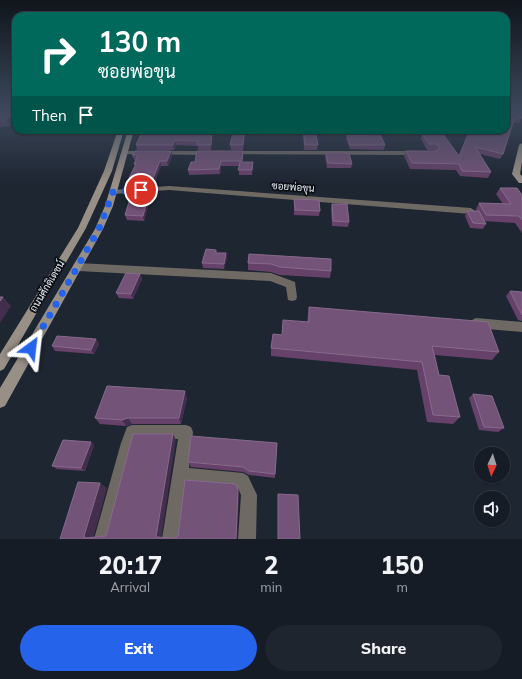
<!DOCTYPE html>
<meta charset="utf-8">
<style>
:root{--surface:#161c26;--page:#1f252e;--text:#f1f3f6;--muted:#9ea1a7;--line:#353a43;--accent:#2563eb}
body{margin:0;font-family:Mulish,Sarabun,sans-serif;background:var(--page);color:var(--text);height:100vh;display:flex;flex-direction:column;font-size:15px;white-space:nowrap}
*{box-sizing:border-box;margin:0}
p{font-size:13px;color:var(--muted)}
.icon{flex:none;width:22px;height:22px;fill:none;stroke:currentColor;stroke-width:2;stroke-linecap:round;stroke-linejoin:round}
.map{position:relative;height:539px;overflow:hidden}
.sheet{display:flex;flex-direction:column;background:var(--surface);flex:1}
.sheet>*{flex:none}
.hud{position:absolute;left:12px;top:12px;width:498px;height:122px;border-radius:12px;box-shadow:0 1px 3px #0004,0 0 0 1px var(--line);background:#00695c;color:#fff;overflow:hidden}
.needle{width:26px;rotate:184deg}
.fabs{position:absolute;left:474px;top:447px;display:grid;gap:8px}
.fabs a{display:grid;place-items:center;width:36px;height:36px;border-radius:50%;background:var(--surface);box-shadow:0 1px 3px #0004,0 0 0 1px var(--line);font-size:20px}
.pin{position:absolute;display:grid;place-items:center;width:34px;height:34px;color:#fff;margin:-17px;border:2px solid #fff;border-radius:50%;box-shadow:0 1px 4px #0007}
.me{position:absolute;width:44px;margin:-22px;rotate:30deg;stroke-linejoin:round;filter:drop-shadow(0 0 3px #0008)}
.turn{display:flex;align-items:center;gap:14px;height:84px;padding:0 20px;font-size:18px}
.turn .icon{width:52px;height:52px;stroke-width:2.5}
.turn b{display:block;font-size:28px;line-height:34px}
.then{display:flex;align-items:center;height:38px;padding:0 20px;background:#0003;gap:8px;font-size:15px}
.eta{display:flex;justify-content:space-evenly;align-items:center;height:68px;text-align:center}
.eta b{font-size:24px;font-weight:800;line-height:28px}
.button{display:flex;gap:8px;margin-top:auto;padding:8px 20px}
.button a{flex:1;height:46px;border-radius:24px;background:var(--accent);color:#fff;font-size:16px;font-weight:800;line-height:46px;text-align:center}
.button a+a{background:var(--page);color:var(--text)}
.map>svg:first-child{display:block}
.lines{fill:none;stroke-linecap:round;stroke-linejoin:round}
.street{fill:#6f6963;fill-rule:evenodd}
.secondary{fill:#988f86;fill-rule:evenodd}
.wall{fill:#664169}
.shaded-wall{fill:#432e4d}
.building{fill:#745378;stroke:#866b8c}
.route{stroke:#2563eb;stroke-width:7;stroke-dasharray:0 12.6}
.labels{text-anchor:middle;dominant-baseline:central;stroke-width:3.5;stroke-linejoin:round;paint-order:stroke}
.street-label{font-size:10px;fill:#e7ecf4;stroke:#0b0f14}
</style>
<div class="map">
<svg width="522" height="539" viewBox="0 0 522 539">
<rect width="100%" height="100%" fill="#1e2632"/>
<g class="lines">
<g class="street">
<polygon points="124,151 209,151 212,153 209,155 122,154 122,152"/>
<polygon points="229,151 419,151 422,153 419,155 227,154 226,153"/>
<polygon points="169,186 471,208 475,211 471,214 169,190 113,194 109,192 113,190"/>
<polygon points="78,263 271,273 295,282 297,297 296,300 292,301 288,300 286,287 270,281 78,271 74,270 73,267 74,264"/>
<polygon points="476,318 522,322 522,332 476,328 472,326 470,323 472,320"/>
<polygon points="132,425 186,425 191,427 193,432 189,468 243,473 248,476 257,495 256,539 238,539 241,495 238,488 187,483 180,539 162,539 178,439 137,439 112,539 94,539 121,443 127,427"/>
</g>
<g class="secondary">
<polygon points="118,130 124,130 112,171 86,228 4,369 0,371 0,354 78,228 104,171"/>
<polygon points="128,130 134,130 113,206 103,229 5,406 0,408 0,388 95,229 105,206"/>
<polygon points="522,143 522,162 520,174 522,176 522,183 519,183 512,174 519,145"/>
</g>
</g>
<g class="wall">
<polygon points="16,108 16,122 13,122 10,126 0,127 0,113"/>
<polygon points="506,108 522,118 519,123 513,122 503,154 500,159 480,154 491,172 488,178 460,176 456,170 410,169 404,156 406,151 435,151 433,150 427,150 421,139 422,134 459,156"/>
<polygon points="303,130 314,134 318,145 317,150 304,150"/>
<polygon points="363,130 378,130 385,145 384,150 350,149 346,139 347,135 365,135"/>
<polygon points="165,131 212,132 212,136 211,150 198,150 198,146 176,145 174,150 137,150 136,145"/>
<polygon points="244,133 245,137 243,150 231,150 230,145"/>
<polygon points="171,151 172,156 168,166 161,166 153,186 137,187 136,183 131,183 129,178 135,167 134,164 136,160 134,160 132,155"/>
<polygon points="243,151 242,162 253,162 252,175 239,175 239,166 221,166 220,174 189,175 188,170 195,162"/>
<polygon points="326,153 352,164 351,168 327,168 325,157"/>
<polygon points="500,188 522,195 522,233 515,223 484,221 486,224 483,229 470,228 465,216 467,211 477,211 476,209 479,203 503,204 496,194"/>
<polygon points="149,190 150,190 151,195 144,221 127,220 125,215"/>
<polygon points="294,199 320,211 319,216 294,215"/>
<polygon points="332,204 349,222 348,227 332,226 331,208"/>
<polygon points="217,253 226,253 227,258 224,269 203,268 202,263"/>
<polygon points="249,254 331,271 330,278 280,275 271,272 248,270 248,263"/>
<polygon points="140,274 142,279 133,299 119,298 116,293"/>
<polygon points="510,291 522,292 522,321 518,320 506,296"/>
<polygon points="309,307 499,352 492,360 435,355 439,375 460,417 453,424 427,422 417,370 271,356 271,348 282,335 307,322 308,315"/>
<polygon points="96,339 99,344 94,354 55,351 52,346"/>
<polygon points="473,394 504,428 498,432 479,430 469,398"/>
<polygon points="187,398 181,424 132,424 126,426 100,424 95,418"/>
<polygon points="277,443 275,478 249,475 243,472 191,467 188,462"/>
<polygon points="94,445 85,471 57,469 52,466"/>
<polygon points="278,494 300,539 278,539"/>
</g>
<g class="shaded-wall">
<polygon points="16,115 16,122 13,122 10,126 6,120 9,116"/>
<polygon points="244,133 245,137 243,150 243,145"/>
<polygon points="175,140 176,145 174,150 173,145"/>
<polygon points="171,151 172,156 168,166 167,161"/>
<polygon points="160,161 161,166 153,186 152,181"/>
<polygon points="221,161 221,166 220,174 219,169"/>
<polygon points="149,188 151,195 144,221 143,216 148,190"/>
<polygon points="226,253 227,258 224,269 224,264"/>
<polygon points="140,274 142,279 133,299 131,294"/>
<polygon points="3,297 11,306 0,323 0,301"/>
<polygon points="96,339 99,344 94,354 91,350"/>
<polygon points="185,391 187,398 181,424 179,418"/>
<polygon points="128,418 132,424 126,426 122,420"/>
<polygon points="173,434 176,440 161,539 156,537"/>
<polygon points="91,442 94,445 85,471 81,468"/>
<polygon points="100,483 107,488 93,539 86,538 84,536"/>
<polygon points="238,490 239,494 237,539 236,539"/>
</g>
<g class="building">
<polygon points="5,108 16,108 16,115 9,116 6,120 0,120 0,113"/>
<polygon points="506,108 522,108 522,118 515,117 503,154 475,147 491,172 462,171 459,164 412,163 406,151 436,151 440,148 439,146 435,144 429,144 422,134 443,134 459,156 470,130 506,130"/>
<polygon points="143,130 163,130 163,131 212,132 211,145 197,145 198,141 175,140 173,145 136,145"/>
<polygon points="303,130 313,130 314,134 316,134 318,145 305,145"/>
<polygon points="366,130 378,130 385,145 350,145 347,135 368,135"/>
<polygon points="233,133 244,133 243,145 230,145"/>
<polygon points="135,151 171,151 167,161 160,161 152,181 136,182 137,178 129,178 136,164 134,164 138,155 132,155"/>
<polygon points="197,151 243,151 242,161 221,161 219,169 188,170 191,162 195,162"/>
<polygon points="326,153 349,153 352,164 328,163"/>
<polygon points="240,162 253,162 252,170 238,170"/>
<polygon points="149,188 148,190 150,190 143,216 125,215 133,189"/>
<polygon points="500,188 517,188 522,195 522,220 519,216 486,215 479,203 511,204"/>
<polygon points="294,199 319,200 320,211 295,210"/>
<polygon points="332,204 347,204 349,222 333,221"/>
<polygon points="467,211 479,211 486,224 473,223"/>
<polygon points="206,249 216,250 216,253 226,253 224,264 202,263"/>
<polygon points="249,254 331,259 331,271 280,267 271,264 248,263"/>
<polygon points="126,273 140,274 131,294 116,293"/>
<polygon points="510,291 522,292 522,315"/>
<polygon points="0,297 3,297 0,301"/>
<polygon points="309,307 488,322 499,352 432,346 439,375 449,376 460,417 433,415 422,362 271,348 273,334 282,335 283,320 309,322"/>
<polygon points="57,336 96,339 91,350 52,346"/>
<polygon points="107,386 185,391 179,418 128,418 122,420 95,418"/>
<polygon points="473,394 492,396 504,428 484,427"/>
<polygon points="133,434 173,434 156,537 176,538 178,536 185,480 236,484 238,490 236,539 60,539 78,482 100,483 84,536 86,538 106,536"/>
<polygon points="191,436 277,443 275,474 249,471 243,467 188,462"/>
<polygon points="63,440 91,442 81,468 52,466"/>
<polygon points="278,494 298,495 300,539 278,539"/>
</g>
<linearGradient id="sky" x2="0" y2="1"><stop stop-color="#10151c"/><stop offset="0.59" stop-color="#3b475a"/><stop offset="1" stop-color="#3b475a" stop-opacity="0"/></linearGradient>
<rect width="522" height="183" fill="url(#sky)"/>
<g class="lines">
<polyline class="route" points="31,348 99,229 113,192 141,190"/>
</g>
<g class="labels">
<g class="street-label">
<text transform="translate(293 187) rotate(4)">ซอยพ่อขุน</text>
<text transform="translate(47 286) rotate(-59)">ถนนศักดิเดชน์</text>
</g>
</g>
</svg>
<div class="fabs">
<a><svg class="needle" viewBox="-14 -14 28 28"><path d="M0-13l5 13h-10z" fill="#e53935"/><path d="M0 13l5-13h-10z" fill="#9ea1a7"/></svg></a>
<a><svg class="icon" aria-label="sound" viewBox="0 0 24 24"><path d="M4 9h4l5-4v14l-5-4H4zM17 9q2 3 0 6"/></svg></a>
</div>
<div class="pin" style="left:141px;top:190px;background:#d93025"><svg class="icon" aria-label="arrive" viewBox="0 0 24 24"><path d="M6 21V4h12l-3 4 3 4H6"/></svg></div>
<svg class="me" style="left:31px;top:348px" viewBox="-20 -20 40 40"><path d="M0-17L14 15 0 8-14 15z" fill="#2563eb" stroke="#fff" stroke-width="4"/></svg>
<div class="hud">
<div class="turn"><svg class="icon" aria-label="right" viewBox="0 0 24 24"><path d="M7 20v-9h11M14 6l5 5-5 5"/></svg><div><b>130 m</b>ซอยพ่อขุน</div></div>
<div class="then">Then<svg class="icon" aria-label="arrive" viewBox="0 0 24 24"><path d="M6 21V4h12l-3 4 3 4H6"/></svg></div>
</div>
</div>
<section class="sheet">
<div class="eta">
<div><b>20:17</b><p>Arrival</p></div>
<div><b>2</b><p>min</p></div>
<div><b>150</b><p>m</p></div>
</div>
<div class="button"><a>Exit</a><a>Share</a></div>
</section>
